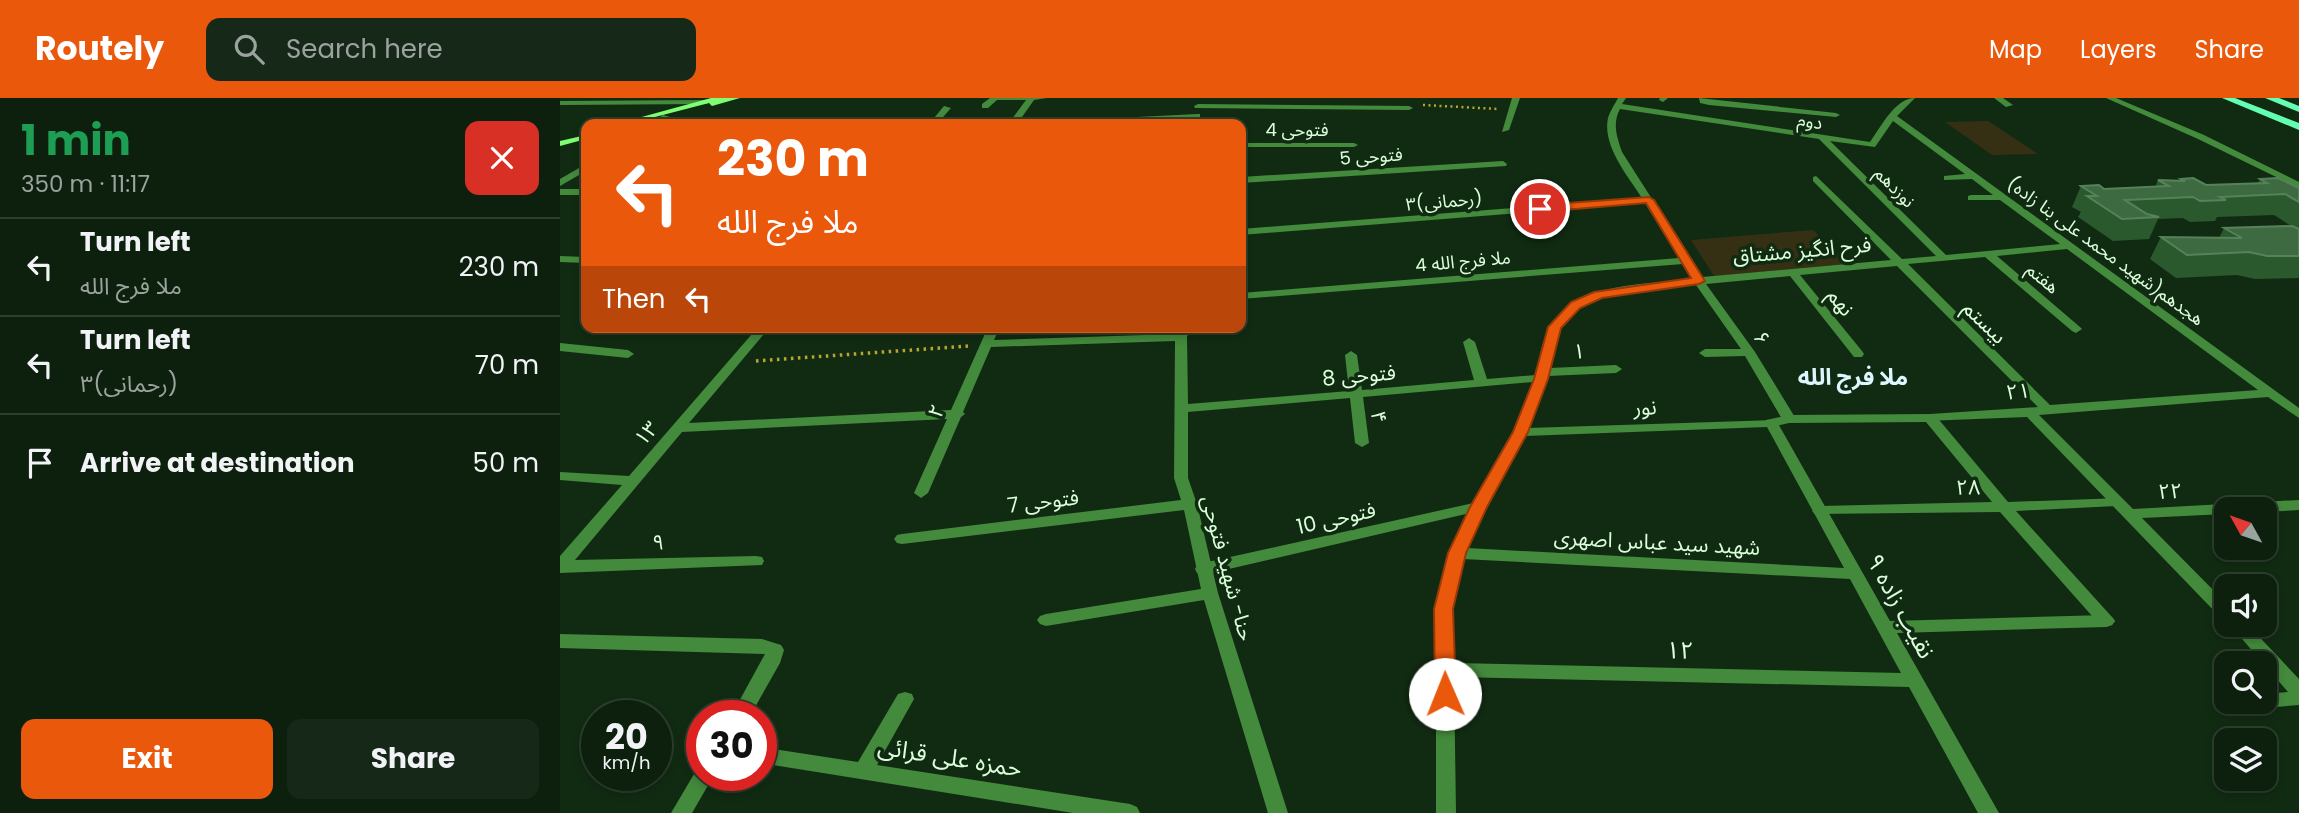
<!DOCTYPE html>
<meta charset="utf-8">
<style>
:root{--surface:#0d200e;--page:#162817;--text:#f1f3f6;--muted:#9aa39e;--line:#2d3e2e;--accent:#ea580c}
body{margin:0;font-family:Poppins,"Noto Sans Arabic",sans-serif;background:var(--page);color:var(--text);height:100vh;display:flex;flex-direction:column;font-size:26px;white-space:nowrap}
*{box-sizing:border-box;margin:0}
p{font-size:23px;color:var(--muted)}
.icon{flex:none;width:38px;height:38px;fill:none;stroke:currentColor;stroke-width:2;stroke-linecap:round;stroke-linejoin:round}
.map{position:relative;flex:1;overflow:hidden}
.panel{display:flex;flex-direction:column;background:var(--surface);width:560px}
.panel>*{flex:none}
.hud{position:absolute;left:21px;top:21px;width:665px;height:214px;border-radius:14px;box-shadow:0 4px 10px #0003,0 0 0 2px var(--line);background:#ea580c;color:#fff;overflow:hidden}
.needle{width:46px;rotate:310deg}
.controls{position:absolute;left:1654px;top:399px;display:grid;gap:14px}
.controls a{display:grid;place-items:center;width:63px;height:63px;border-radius:14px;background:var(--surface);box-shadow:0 4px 10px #0003,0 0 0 2px var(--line);font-size:35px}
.speed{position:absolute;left:21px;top:602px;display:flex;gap:14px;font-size:35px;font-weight:700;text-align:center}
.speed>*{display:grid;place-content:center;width:91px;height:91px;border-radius:50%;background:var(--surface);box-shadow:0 4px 10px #0003,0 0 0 2px var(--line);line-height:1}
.speed small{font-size:18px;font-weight:400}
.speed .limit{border:10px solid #d22;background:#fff;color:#111}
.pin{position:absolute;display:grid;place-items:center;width:60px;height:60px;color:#fff;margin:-30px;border:4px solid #fff;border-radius:50%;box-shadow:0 2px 7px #0007}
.me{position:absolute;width:77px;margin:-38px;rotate:359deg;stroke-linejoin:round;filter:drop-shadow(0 0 5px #0008)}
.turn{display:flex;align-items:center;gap:24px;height:147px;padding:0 21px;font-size:32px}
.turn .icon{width:91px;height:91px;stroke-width:2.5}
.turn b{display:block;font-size:49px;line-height:60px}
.then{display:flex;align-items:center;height:66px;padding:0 21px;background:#0003;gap:14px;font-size:26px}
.round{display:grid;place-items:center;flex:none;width:74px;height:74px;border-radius:14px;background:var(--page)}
.headline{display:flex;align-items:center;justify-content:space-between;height:119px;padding:0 21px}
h1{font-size:42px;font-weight:700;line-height:52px;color:#1e9e55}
.action{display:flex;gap:14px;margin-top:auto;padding:14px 21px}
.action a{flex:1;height:80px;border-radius:14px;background:var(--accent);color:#fff;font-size:28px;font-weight:700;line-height:80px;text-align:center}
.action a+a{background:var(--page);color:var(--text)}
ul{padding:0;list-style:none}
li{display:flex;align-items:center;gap:21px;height:98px;padding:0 21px;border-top:2px solid var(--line)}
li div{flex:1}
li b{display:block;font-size:26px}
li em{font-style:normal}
header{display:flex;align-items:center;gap:42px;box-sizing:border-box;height:98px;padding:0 35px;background:var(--accent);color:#fff}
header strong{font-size:33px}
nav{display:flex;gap:38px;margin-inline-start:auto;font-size:24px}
.search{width:490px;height:63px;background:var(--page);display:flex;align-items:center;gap:18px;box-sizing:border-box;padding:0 24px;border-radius:14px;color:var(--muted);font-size:26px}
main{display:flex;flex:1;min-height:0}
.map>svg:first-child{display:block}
.green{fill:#353014}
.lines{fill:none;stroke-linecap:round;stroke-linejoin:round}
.path-far1{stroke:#bda431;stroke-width:2.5;stroke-dasharray:2 3.5;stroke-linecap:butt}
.path{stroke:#bda431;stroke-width:3.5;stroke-dasharray:2.5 4.5;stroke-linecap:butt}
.lane{fill:#438a3c;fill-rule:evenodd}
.street{fill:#438a3c;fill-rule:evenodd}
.secondary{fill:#7ffe73;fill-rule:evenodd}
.primary{fill:#63feb2;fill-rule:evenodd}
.wall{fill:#2a592e}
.building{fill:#3d6a41;stroke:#568259;stroke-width:2}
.route{fill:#ea580c;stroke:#983908;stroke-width:2}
.labels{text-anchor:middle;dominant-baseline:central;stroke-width:7;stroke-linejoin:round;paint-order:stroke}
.far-street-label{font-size:18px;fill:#dbffdb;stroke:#112b12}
.street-label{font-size:21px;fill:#dbffdb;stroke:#112b12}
.neighbourhood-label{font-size:23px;font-weight:bold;fill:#ddf7ff;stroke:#112b12}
.near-street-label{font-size:24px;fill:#dbffdb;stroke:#112b12}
</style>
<header>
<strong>Routely</strong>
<div class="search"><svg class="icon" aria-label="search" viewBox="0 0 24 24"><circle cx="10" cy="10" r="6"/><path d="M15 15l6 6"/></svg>Search here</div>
<nav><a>Map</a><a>Layers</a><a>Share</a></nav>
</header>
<main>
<section class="panel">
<div class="headline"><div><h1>1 min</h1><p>350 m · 11:17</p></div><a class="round" style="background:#d93025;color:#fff"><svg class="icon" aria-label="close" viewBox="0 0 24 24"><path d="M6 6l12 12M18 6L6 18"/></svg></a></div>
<ul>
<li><svg class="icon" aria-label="left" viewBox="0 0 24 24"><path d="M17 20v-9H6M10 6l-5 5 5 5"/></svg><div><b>Turn left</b><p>ملا فرج الله</p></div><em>230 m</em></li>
<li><svg class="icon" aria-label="left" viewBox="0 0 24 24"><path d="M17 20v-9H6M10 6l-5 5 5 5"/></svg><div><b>Turn left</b><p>۳(رحمانی)</p></div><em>70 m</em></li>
<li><svg class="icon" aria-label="arrive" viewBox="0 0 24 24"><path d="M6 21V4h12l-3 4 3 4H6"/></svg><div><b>Arrive at destination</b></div><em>50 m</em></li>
</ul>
<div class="action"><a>Exit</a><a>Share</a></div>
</section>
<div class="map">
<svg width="1739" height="715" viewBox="0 0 1739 715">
<rect width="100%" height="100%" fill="#112b12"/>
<g class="green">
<polygon points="1428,23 1478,56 1432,57 1385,24"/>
<polygon points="1253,132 1287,166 1154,178 1131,142"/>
</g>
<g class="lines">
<polyline class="path-far1" points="863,7 938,11"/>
<polyline class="path" points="196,263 408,248"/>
<g class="lane">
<polygon points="1434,0 1443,0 1453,7 1446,9"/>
<polygon points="1370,316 1375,317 1448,404 1561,400 1563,403 1561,406 1556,408 1456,413 1552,519 1555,523 1552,527 1546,529 1540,527 1440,414 1255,416 1252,413 1260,408 1432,404 1366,324 1229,325 1211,329 1204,325 1206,322 1229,317"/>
<polygon points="918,404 923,406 925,409 923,412 643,477 637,475 635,471 637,467 643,465"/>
</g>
<g class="street">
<polygon points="430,0 487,0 474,2 462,19 486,20 490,22 486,24 453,23 452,21 466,2 437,2 428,10 422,10 422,6"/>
<polygon points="952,0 960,0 949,32 942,34"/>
<path d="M1058,0H1066L1062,6L1310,44C1321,29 1335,0 1355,0L1337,18L1739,310V320L1708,299L1479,317L1573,411L1739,402V412L1704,414V411H1666V416L1582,420L1666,505V521L1660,519L1467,319L1365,323L1363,320L1370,316L1478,309L1337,168L1240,177L1302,253L1304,256L1302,259H1294L1230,178L1146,186L1195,254L1236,321L1229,325L1222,321L1185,258L1145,259L1139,255L1145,251H1181L1136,187C1100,191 1033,190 1008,220C996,234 994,253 990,270L1056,267L1062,271L1056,275L988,278L968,330L1216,322L1330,523L1546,517L1552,519L1555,523L1552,527L1546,529L1337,535L1439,715H1418L1349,589L894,579L896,715H876V501L889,455L911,409L953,334L973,284L803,299L809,345L802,349L795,345L790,300L628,314V380L637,406L658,495L728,715H708L644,502L486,528L480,526L477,522L480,518L486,516L641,491L624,412L342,446L337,445L334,441L337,437L342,436L621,402L614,380L615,243L431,249L403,314L405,316L401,319L368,395L361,400L354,395L387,321L122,334L15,462L196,458L202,459L204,463L202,467L0,475V458L62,387L0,382V374L69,378L198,229H210L129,325L391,312L428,229H440L434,242L616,236L618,229H630L627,239L628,306L789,293L785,257L791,253L797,257L802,292L914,282L903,244L909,240L915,244L927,281L976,277C979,265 980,251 985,240C1009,182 1079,188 1132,181L1123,166L681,201V195L1119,160L1085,105L681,137V131L1082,100C1068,78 1042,48 1048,20C1050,13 1055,6 1058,0ZM1060,11L1259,41L1376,158L1342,161L1256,78L1253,79V83L1331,162L1142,179L1132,164L1133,162L1129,159L1062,54C1057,39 1052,26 1060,11ZM1333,23L1405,76L1384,78V82L1412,81L1433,97H1411L1408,98V102H1440L1500,146L1386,157L1270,43L1315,49ZM1507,151L1698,292L1490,307L1348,166L1425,159L1512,233L1516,235L1522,231L1520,229L1437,158ZM1207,329L1284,470L907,450L925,409L965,338ZM903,461L1290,481L1341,575L894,565L892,501Z"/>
<polygon points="1100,0 1108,0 1103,4 1099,2"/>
<polygon points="1139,0 1276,15 1280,17 1276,19 1149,7 1140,5"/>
<polygon points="1546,0 1556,0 1644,37 1739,84 1739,90 1638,41"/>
<polygon points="144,2 148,4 147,6 0,7 0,3"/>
<polygon points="638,6 849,8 853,10 849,12 635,10 634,8"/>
<polygon points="384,8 391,10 377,26 369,26"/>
<polygon points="637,16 640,16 640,20 557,24 553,22 557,20"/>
<polygon points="103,17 110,19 99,26 90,26"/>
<polygon points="681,45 794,45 798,47 794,49 681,49"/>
<polygon points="943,63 947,66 946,68 681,85 681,79"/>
<polygon points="26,66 26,73 0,88 0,81"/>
<rect x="0" y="91" width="26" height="6"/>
<polygon points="0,158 26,159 26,165 0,164"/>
<polygon points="0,245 68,252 74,256 68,260 0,253"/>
<polygon points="1670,527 1688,527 1739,581 1739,607 1704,610 1697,608 1695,604 1704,604 1704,596 1728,594"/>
<polygon points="0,536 202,541 221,547 224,552 220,565 190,618 171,618 205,556 0,550"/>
<polygon points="345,594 352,596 354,601 317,667 570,706 577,709 580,715 513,715 201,665 201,649 298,664 338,596"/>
<polygon points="142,669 142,677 154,677 132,715 111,715 137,671"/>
</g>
<g class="secondary">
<polygon points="151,0 180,0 152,8 149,5 68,26 56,26"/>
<polygon points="26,37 26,41 0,48 0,43"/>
</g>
<g class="primary">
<polygon points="1662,0 1675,0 1739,25 1739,32"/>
<polygon points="1705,0 1719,0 1739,8 1739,14"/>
</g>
</g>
<polygon class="wall" points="1621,81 1646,87 1698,85 1700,81 1739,90 1739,180 1695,181 1677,177 1616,180 1590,161 1601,139 1659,140 1664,130 1731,128 1714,117 1657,119 1655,123 1630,124 1623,120 1598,121 1589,141 1553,143 1518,119 1521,114 1512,109 1521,88 1544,91 1595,89 1598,82 1621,83"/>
<g class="building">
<polygon points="1633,80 1646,87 1707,85 1700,81 1718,80 1739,90 1739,104 1725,96 1660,99 1666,102 1640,103 1633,99 1565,102 1587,116 1599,119 1562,121 1527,98 1537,98 1521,88 1539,87 1544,91 1609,88 1598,82 1625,83 1621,81"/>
<polygon points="1732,128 1739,131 1739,158 1707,158 1689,154 1627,157 1601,139 1682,140 1664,130"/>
</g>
<polygon class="route" points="1089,99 1094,102 1145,183 1139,186 1042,200 1020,210 1001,230 988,281 968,334 927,409 906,455 893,511 896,596 893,601 885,604 878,601 875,596 874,511 888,455 910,409 953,334 974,281 988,229 1011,204 1034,194 1131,180 1086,105 980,114 975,111 980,107"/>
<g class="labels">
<g class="far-street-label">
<text transform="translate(1250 23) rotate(9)">دوم</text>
<text x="737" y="31">فتوحی 4</text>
<text transform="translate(811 58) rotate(-4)">فتوحی 5</text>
<text transform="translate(1335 89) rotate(45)">نوزدهم</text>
<text transform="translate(884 103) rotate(-5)">۳(رحمانی)</text>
<text transform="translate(1546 153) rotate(36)">هجدهم(شهید محمد علی بنا زاده)</text>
<text transform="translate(903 163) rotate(-5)">4 ملا فرج الله</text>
<text transform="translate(1483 180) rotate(40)">هفتم</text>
</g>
<g class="street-label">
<text transform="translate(1242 152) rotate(-5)">فرح انگیز مشتاق</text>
<text transform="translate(1281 204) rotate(51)">نهم</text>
<text transform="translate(1425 224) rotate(44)">بیستم</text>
<text transform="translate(1202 240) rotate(57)">۶</text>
<text transform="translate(1019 253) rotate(-2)">۱</text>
<text transform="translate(799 277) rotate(-5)">فتوحی 8</text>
<text transform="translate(1458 293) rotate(-6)">۲۱</text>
<text transform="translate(1085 309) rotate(-2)">نور</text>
<text transform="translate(376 313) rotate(-66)">۲</text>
<text transform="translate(819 319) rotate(82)">۴</text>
<text transform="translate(86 335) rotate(-49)">۱۳</text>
<text transform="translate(1408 389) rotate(-1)">۲۸</text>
<text transform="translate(1610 393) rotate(-3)">۲۲</text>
<text transform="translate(483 403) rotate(-7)">فتوحی 7</text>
<text transform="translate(776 420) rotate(-13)">فتوحی 10</text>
<text transform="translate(98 444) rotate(-1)">۹</text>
<text transform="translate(1097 444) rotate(3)">شهید سید عباس اصهری</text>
<text transform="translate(668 470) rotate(75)">حنا- شهید فتوحی</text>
</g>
<g class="neighbourhood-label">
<text x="1293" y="279">ملا فرج الله</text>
</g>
<g class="near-street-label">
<text transform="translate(1341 508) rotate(61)">نقیب زاده ۹</text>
<text transform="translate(1120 552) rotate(1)">۱۲</text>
<text transform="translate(390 659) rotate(9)">حمزه علی قرائی</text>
</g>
</g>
</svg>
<div class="controls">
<a><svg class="needle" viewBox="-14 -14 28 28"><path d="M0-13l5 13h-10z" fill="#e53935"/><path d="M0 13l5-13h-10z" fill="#9aa39e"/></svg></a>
<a><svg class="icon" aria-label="sound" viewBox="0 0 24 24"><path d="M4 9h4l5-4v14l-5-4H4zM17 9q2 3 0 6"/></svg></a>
<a><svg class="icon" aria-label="search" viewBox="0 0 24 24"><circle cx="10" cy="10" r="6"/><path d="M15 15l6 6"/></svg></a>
<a><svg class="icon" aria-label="layers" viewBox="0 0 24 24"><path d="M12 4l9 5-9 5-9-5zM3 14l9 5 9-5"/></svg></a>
</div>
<div class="speed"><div>20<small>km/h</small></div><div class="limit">30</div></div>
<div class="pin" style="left:980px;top:111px;background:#d93025"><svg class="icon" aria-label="arrive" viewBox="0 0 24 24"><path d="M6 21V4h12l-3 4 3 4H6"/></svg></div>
<svg class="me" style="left:885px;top:596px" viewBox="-20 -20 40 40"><circle r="19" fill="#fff"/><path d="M0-13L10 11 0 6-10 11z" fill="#ea580c"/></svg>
<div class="hud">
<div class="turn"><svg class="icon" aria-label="left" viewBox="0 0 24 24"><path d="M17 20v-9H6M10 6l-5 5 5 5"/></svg><div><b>230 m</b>ملا فرج الله</div></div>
<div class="then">Then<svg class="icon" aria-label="left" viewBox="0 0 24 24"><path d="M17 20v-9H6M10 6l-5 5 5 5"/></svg></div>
</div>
</div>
</main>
